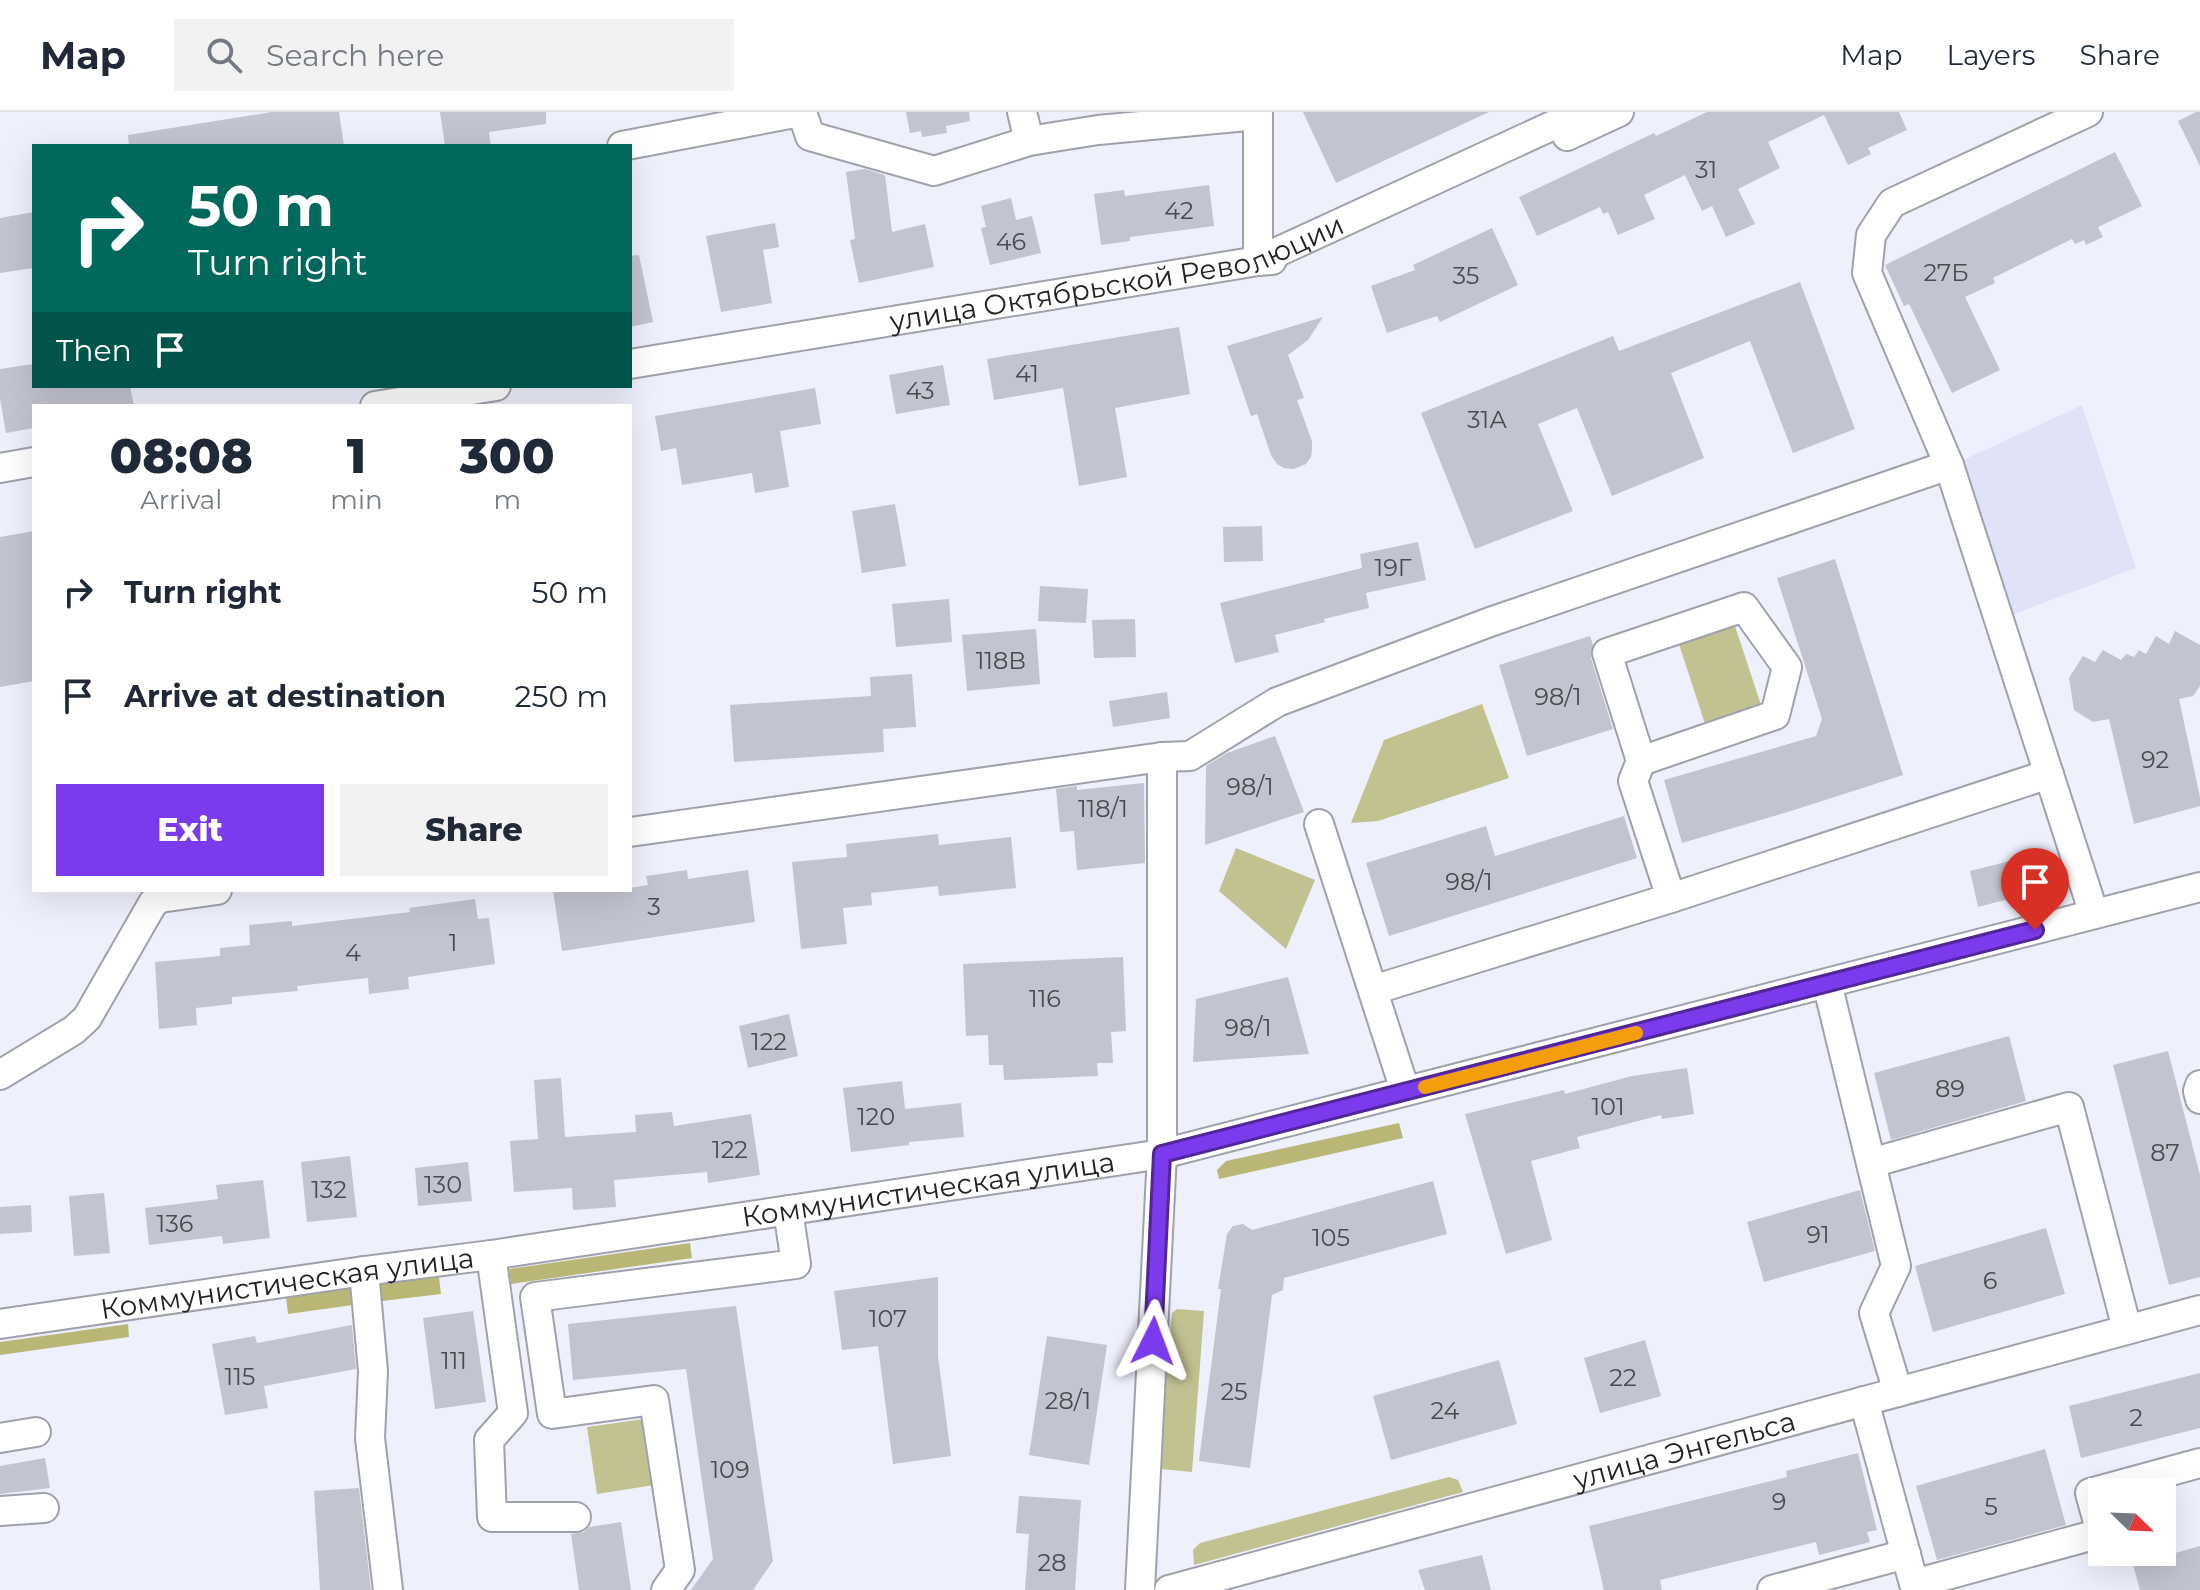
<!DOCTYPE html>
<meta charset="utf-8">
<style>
:root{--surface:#fff;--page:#f2f2f3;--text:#1f2937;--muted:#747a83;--line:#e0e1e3;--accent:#7c3aed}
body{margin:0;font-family:Montserrat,sans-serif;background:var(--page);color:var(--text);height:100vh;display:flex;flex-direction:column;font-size:30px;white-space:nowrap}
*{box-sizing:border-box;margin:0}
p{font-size:26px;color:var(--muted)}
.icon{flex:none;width:44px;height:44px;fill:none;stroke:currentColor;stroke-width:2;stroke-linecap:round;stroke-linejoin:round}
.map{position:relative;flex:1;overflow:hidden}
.panel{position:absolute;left:32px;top:292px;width:600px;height:488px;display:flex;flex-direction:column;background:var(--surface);border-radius:0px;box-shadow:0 8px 32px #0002}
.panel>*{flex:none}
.top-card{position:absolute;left:32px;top:32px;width:600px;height:244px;border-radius:0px;box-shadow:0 8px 32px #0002;background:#00695c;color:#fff;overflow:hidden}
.needle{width:52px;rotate:113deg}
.fabs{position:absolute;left:2088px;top:1366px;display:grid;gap:16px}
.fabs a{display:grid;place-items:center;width:88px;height:88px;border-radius:0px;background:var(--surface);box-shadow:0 8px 32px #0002;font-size:40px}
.pin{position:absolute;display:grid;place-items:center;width:68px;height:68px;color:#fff;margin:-82px -34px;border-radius:50% 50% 50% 0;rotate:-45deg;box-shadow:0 0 8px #0007}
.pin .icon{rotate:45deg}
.me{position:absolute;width:88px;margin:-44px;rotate:3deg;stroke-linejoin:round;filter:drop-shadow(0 0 6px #0008)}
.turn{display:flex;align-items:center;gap:28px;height:168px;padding:0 24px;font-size:36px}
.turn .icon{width:104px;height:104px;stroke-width:2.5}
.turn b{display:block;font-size:56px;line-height:68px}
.then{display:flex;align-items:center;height:76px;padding:0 24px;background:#0003;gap:16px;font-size:30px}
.eta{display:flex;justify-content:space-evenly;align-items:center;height:136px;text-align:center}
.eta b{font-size:48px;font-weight:800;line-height:56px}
.button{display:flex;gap:16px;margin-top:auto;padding:16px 24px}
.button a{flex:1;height:92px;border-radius:0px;background:var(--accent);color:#fff;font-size:32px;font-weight:800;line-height:92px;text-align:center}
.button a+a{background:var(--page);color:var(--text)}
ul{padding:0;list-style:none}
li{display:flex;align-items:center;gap:24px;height:104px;padding:0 24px}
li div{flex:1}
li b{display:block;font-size:30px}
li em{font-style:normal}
header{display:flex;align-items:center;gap:48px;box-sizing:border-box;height:112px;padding:0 40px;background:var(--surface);border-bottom:2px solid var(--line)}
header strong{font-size:38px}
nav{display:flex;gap:44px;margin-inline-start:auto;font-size:28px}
.search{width:560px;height:72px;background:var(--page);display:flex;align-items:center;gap:20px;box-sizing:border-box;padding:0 28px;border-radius:0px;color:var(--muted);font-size:30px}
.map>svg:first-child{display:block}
.built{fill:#e0e3f7}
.green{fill:#c2c190}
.forest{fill:#bab776}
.building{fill:#c2c4d0}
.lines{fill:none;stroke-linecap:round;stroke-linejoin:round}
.minor-casing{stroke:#9fa1ac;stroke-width:32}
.minor{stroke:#fff;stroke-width:28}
.route-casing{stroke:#51269a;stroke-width:20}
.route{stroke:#7c3aed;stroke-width:14}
.slow{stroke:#f59e0b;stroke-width:14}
.labels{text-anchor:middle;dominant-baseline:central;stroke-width:6;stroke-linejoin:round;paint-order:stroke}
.number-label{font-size:24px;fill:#4a4a51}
.street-label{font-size:28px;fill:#222227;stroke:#eff0fd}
</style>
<header>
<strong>Map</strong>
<div class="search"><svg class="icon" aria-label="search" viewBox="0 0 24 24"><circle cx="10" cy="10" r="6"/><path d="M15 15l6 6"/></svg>Search here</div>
<nav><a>Map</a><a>Layers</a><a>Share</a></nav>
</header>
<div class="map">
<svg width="2200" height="1478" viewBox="0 0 2200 1478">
<rect width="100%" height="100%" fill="#eff0fd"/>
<polygon class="built" points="2082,293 2136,456 2009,504 1961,349"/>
<g class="green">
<polygon points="1733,508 1763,599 1707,618 1677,526"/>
<polygon points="1482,592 1509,666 1378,709 1351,711 1384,628"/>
<polygon points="1236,736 1315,768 1286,837 1219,779"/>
<polygon points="1177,1197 1204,1199 1192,1360 1160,1357 1156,1353 1172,1201"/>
<polygon points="644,1307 654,1373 597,1382 587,1315"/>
<polygon points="1449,1365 1458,1368 1463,1380 1194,1453 1193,1438 1200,1431"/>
</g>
<g class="forest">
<polygon points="1399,1011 1403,1026 1219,1067 1217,1058 1226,1049"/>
<polygon points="690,1131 692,1146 511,1172 509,1157"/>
<polygon points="439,1165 441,1182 374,1190 372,1173"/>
<polygon points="358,1175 360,1192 288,1202 286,1185"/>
<polygon points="128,1212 129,1225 0,1243 0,1230"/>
</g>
<g class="building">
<polygon points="272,0 339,0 344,34 129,34 128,23"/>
<polygon points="440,0 546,0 546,12 489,20 491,34 445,34"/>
<polygon points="906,0 969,0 970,9 946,14 947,21 922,25 921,19 910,21"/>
<polygon points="1303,0 1489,0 1336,71"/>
<polygon points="1707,0 1899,0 1907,18 1868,36 1871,42 1848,53 1824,3 1768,30 1780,56 1738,77 1755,112 1726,125 1712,94 1702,99 1685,63 1644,83 1655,107 1618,123 1608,100 1603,102 1600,95 1537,124 1519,85 1654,21 1656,24"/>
<polygon points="2196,0 2200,0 2200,54 2178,9"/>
<polygon points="2115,40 2142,94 2098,115 2103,125 2086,133 2084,128 2075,132 2072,127 1993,166 1995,171 1965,185 2000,258 1952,281 1909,192 1904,194 1885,153"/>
<polygon points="865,57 885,63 892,120 925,112 934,155 859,171 850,128 855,127 846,60"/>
<polygon points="1209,73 1214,114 1130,125 1130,129 1101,133 1094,82 1124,78 1125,84"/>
<polygon points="1011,86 1016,108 1032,104 1041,141 990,153 981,116 986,115 981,94"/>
<polygon points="34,100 34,156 0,161 0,106"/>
<polygon points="775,111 779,135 763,138 772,191 721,200 706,124"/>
<polygon points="1492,116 1518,173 1440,210 1437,204 1387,221 1371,174 1415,158 1413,153"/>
<polygon points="639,143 653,210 630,215 630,144"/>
<polygon points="1800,170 1855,317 1793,341 1750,229 1671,261 1704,346 1612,384 1577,296 1538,312 1573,399 1475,437 1421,301 1613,224 1619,239"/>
<polygon points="1323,205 1308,228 1288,243 1304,286 1297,288 1312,329 1312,338 1311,345 1306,352 1294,357 1284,356 1277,352 1271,343 1257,302 1251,304 1227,234"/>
<polygon points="1179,215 1190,282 1115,296 1127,365 1079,374 1063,276 994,288 987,247"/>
<polygon points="33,252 34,274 130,274 134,294 34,294 34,316 6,321 0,287 0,257"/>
<polygon points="943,253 950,293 896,302 889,263"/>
<polygon points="815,276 821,312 780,319 789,375 755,381 752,361 682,373 676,336 661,339 655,304"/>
<polygon points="895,392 906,454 862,461 852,399"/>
<polygon points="1262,414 1263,449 1224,450 1223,415"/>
<polygon points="34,419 34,569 0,575 0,425"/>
<polygon points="1418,430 1426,468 1366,481 1369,496 1324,507 1325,510 1275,523 1279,540 1235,551 1220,491 1362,456 1360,442"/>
<polygon points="1835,447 1903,663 1794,698 1682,731 1664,668 1816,624 1822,607 1777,466"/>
<polygon points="1040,474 1088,477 1086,511 1038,509"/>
<polygon points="949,487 952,530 896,535 892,492"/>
<polygon points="1135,507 1136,545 1094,546 1092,508"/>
<polygon points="1036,517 1040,572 967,579 962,523"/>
<polygon points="2175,519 2200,533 2200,574 2193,584 2179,587 2200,685 2200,694 2134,712 2109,607 2093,610 2074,598 2069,566 2083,544 2095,550 2103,538 2121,548 2126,542 2134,545 2139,538 2146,542 2156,524 2169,532"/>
<polygon points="1590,524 1593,533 1591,546 1613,617 1527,644 1499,553"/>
<polygon points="912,562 916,615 883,617 884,640 734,650 730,593 871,584 870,565"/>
<polygon points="1167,580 1170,606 1113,615 1109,589"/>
<polygon points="1275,624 1304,700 1205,733 1206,654 1227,641"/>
<polygon points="1144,671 1145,751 1077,758 1074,719 1060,720 1056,677 1077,674 1077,678"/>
<polygon points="1624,704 1637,746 1389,824 1366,751 1486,714 1495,744"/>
<polygon points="938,722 939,733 1011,725 1016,776 939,784 938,774 871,781 872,793 843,796 847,832 801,837 792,750 847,745 846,732"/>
<polygon points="2026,745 2035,780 1978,795 1970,759"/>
<polygon points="687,758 688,767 748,758 755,810 562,839 553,778 630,778 630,776 648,773 646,764"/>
<polygon points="475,787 478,807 489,806 495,852 408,865 409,877 369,882 368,866 297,874 298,879 232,885 232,892 196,896 197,913 159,917 155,850 220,844 220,836 250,833 249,813 292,809 292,814 410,800 409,796"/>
<polygon points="1123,845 1126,919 1111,920 1113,951 1097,951 1098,964 1004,968 1003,953 989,953 988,923 966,924 963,852"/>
<polygon points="1288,865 1309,942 1193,950 1196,887"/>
<polygon points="789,902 798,944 748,956 739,914"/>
<polygon points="2009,924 2026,989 1891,1028 1874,961"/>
<polygon points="2168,939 2200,1063 2200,1165 2169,1173 2113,953"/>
<polygon points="1687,956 1694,1002 1662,1007 1661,1003 1577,1025 1580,1036 1531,1049 1552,1128 1506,1142 1465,1002 1564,978 1565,982 1632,964"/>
<polygon points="561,966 565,1025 636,1020 635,1003 672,1000 674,1014 751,1002 760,1063 708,1071 707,1060 614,1068 616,1095 573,1098 572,1076 514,1080 510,1029 538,1027 534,968"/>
<polygon points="902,969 905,997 961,991 964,1025 909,1030 909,1033 851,1040 843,976"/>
<polygon points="350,1044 357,1105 307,1110 301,1050"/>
<polygon points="468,1050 472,1089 418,1094 415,1056"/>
<polygon points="263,1068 270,1126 223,1132 222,1124 149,1133 145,1096 218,1087 216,1073"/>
<polygon points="1433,1069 1447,1122 1284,1166 1283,1178 1272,1183 1250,1356 1199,1349 1221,1177 1218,1177 1227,1122 1233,1114 1243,1112 1252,1118"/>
<polygon points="1860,1078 1875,1139 1764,1170 1747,1110"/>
<polygon points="104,1081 110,1141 74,1144 69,1084"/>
<polygon points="31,1093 32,1120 0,1122 0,1095"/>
<polygon points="2046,1116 2065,1182 1933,1220 1915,1154"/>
<polygon points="938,1165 938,1244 951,1344 893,1352 878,1234 842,1238 834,1179"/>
<polygon points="736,1194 773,1449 753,1478 691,1478 713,1447 686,1257 573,1268 568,1212"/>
<polygon points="473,1199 486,1290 435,1297 423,1206"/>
<polygon points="352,1213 356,1257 264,1274 268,1296 225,1303 212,1232 255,1224 257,1231"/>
<polygon points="1047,1224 1107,1233 1089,1353 1029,1343"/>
<polygon points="1645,1228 1661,1284 1600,1301 1584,1246"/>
<polygon points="1499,1248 1517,1312 1391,1348 1373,1284"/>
<polygon points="2200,1261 2200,1316 2081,1346 2069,1294"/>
<polygon points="2045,1337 2066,1413 1937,1448 1916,1374"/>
<polygon points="1858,1341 1877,1418 1867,1420 1870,1430 1819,1443 1816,1430 1660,1468 1662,1478 1604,1478 1589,1414 1787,1365 1786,1359"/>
<polygon points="45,1346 50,1376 0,1382 0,1354"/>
<polygon points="359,1376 371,1478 320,1478 314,1379"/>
<polygon points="1019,1384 1081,1388 1075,1478 1025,1478 1029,1422 1016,1421"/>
<polygon points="621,1410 631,1478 579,1478 571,1422 584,1420 589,1415"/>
<polygon points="2200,1434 2200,1478 2140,1478 2133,1453"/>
<polygon points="1482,1443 1491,1478 1425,1478 1418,1458"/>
</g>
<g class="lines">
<g class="minor-casing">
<g id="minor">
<polyline points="802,0 810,24 934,59 1029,29"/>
<polyline points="1022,0 1029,29 1098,18 1258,3"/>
<polyline points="1258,0 1258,149 1272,148"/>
<polyline points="2088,0 1892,91 1871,123 1867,161 1949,353 2094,802"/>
<polyline points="1567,24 1619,0"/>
<polyline points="622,34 800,0"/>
<path id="s1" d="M630,252L1258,149L1582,0"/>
<polyline points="375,294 496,274"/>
<polyline points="0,356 34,350"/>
<polyline points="1641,649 1775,603 1787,555 1744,495 1607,541 1641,649 1633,669 1671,786"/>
<polyline points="1319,712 1401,966"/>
<polyline points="630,720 1162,645 1190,644 1277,590 1490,510 1949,353"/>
<polyline points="1827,871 1896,1154 1874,1201 1898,1280"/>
<polyline points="1373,878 1671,786 2049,662"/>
<polyline points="0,963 74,918 87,906 153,791 160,786 217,778"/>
<polyline points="2200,973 2198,979 2200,987"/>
<polyline points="1871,1051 2069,995 2127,1217"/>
<polyline points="491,1143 513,1301 489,1328 492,1405 576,1405"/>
<polyline points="364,1159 373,1259 370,1326 388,1478"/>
<path id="s2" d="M0,1212L364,1159L491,1143L1162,1042L2200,775"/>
<polyline points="1864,1289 1914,1472 2101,1421 2090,1381 2200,1351"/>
<polyline points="0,1326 36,1320"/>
<polyline points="0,1399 44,1396"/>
<polyline points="666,1478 680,1458 654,1288 552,1302 535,1185 796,1152 788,1098"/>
<polyline points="1140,1478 1162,1042 1162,645"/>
<path id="s3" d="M1169,1478L2200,1198"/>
<polyline points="1772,1478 1906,1442"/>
</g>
</g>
<use href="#minor" class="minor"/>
</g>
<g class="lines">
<g class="route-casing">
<polyline id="route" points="1153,1229 1162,1042 2035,818"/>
</g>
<use href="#route" class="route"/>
<polyline class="slow" points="1425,975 1636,921"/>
</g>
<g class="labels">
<g class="number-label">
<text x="1706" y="57">31</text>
<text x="1179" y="98">42</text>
<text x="1011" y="129">46</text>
<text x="1946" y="160">27Б</text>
<text x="1466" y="163">35</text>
<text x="1027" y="261">41</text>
<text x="920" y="278">43</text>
<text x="1487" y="307">31А</text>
<text x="1393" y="455">19Г</text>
<text x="1001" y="548">118В</text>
<text x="1558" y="584">98/1</text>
<text x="2155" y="647">92</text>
<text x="1250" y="674">98/1</text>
<text x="1103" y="696">118/1</text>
<text x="1469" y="769">98/1</text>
<text x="654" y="794">3</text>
<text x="453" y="830">1</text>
<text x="353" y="840">4</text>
<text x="1045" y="886">116</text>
<text x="1248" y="915">98/1</text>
<text x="769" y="929">122</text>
<text x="1950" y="976">89</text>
<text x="1608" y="994">101</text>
<text x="876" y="1004">120</text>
<text x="730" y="1037">122</text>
<text x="2165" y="1040">87</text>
<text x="443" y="1072">130</text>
<text x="329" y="1077">132</text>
<text x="175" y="1111">136</text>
<text x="1818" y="1122">91</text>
<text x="1331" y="1125">105</text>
<text x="1990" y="1168">6</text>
<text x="888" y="1206">107</text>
<text x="454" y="1248">111</text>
<text x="240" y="1264">115</text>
<text x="1623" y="1265">22</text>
<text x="1234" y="1279">25</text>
<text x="1068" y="1288">28/1</text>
<text x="1445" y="1298">24</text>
<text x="2136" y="1305">2</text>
<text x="730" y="1357">109</text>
<text x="1779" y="1389">9</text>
<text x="1991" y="1394">5</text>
<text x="1052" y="1450">28</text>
</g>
<g class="street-label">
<text stroke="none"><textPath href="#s1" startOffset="496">улица Октябрьской Революции</textPath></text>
<text stroke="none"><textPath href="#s2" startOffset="938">Коммунистическая улица</textPath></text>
<text stroke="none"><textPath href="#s2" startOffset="290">Коммунистическая улица</textPath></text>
<text stroke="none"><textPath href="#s3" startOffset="534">улица Энгельса</textPath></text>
</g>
</g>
</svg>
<div class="fabs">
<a><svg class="needle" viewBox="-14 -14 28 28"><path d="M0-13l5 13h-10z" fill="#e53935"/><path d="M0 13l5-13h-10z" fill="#747a83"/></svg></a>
</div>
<div class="pin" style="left:2035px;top:818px;background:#d93025"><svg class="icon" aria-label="arrive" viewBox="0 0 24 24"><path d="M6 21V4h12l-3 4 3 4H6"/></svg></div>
<svg class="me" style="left:1153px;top:1229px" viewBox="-20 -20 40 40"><path d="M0-17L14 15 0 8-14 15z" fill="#7c3aed" stroke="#fff" stroke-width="4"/></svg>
<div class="top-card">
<div class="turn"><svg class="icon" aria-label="right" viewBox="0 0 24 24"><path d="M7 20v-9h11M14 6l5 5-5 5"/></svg><div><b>50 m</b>Turn right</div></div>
<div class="then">Then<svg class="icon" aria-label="arrive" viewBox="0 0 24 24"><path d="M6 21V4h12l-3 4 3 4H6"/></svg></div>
</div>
<section class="panel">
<div class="eta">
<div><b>08:08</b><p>Arrival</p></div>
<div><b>1</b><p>min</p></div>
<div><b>300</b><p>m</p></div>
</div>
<ul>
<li><svg class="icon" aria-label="right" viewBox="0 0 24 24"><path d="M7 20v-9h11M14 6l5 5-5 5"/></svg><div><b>Turn right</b></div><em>50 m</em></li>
<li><svg class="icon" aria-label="arrive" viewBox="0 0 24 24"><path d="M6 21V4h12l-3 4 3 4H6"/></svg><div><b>Arrive at destination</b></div><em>250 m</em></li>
</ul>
<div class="button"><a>Exit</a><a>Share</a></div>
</section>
</div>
